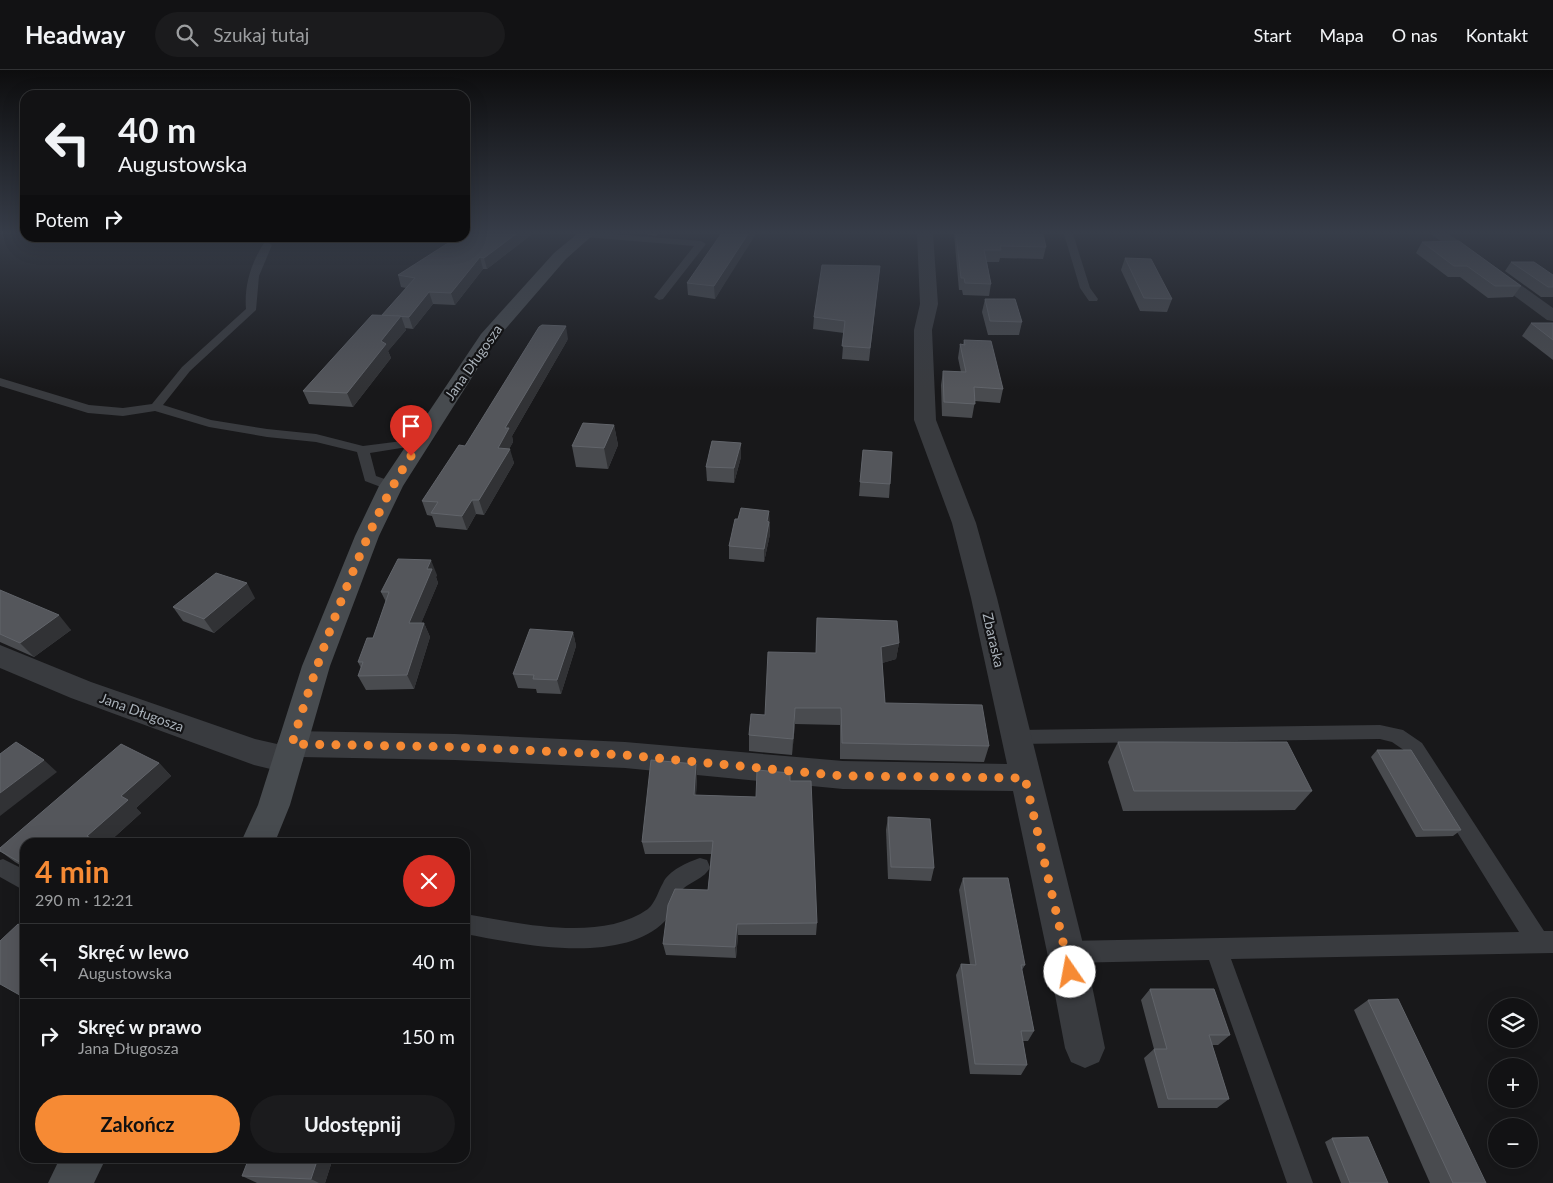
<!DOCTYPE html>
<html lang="pl">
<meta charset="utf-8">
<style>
:root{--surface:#121214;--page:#1b1b1d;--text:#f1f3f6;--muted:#9c9ea0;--line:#313234;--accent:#f68a34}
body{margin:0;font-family:Lato,sans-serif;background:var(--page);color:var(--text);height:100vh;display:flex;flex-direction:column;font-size:19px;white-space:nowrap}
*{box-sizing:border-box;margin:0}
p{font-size:16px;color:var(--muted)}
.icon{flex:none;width:28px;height:28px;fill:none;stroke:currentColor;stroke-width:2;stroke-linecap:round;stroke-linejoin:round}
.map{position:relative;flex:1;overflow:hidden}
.details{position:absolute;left:20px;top:768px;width:450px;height:325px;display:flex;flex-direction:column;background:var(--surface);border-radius:15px;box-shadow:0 5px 20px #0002,0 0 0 1px var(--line)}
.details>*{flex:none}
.guide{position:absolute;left:20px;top:20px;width:450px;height:152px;border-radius:15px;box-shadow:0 5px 20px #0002,0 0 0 1px var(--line);background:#121214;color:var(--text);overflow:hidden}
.buttons{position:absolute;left:1488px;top:928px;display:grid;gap:10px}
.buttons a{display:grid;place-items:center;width:50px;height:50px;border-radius:50%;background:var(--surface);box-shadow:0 5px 20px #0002,0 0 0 1px var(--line);font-size:25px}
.pin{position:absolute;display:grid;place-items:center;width:42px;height:42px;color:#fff;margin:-51px -21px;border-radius:50% 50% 50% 0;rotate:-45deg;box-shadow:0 0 5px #0007}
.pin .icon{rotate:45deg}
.me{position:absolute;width:55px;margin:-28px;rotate:348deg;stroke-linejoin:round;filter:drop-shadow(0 0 4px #0008)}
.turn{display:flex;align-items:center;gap:18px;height:105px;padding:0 15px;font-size:22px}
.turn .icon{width:65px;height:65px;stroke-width:2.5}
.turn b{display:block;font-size:35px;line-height:42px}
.then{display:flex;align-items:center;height:48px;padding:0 15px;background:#0003;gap:10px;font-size:19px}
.round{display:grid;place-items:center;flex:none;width:52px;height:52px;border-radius:26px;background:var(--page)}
.head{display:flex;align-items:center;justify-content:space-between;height:85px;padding:0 15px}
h1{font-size:30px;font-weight:700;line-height:38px;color:var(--accent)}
.primary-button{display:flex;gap:10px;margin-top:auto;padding:10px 15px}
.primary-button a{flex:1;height:58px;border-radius:30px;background:var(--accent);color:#111;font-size:20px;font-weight:700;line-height:58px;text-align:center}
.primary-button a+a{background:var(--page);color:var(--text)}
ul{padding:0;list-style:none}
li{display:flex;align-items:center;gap:15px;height:75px;padding:0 15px;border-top:1px solid var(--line)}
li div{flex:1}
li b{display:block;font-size:19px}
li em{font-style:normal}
header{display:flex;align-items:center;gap:30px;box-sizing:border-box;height:70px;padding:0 25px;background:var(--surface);border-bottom:1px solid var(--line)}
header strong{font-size:24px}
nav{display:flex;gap:28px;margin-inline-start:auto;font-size:18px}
.search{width:350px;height:45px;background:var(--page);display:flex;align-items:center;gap:12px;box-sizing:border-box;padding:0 18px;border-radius:28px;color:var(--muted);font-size:19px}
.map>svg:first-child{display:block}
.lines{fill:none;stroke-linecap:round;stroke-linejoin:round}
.lane{fill:#393b3f;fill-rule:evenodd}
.street{fill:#393b3f;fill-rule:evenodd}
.secondary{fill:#474b4f;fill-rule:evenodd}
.wall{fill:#494b4f}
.shaded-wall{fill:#313235}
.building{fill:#54565b;stroke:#61646a}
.route{stroke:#f68a34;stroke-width:9;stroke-dasharray:0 16.2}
.labels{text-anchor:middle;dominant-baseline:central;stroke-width:4.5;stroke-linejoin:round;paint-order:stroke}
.street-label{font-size:14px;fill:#aab2ba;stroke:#131315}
</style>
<header>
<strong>Headway</strong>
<div class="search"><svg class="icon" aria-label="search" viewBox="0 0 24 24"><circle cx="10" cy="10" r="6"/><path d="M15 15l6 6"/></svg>Szukaj tutaj</div>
<nav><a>Start</a><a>Mapa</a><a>O nas</a><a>Kontakt</a></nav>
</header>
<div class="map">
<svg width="1553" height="1113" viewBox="0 0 1553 1113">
<rect width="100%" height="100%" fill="#18181a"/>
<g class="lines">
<g class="lane">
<polygon points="580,164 613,164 701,171 706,174 663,229 659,230 654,227 694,176 585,167"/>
<polygon points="1064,164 1073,164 1090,218 1098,229 1097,231 1089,231 1080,218"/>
<path d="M267,172L272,175L259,206L256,240L190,301L163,335L211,350L267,359L316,364L363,376L426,368L427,371L426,374L370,383L376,406L396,413L398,416L396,419H386L365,411L357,382L316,372L267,367L209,357L155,341L123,346L88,343L0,316V308L89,335L123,338L152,334L182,297L246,239C244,216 251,193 264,173Z"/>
<polygon points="1380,655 1403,660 1422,673 1544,861 1553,861 1553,883 1231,889 1313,1113 1287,1113 1209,890 1066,893 1058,890 1055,882 1058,874 1066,871 1519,862 1408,683 1392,672 1380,669 1017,674 1011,672 1008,667 1011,662 1017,660"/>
<path d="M700,788L707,790L710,797C705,809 690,811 681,821C673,829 674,842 665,851C621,896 520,874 465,864V844C519,853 600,873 648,839C656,832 658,821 663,813C669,800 688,792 700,788Z"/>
<polygon points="3,789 25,800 25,821 0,807 0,790"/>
</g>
<g class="street">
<polygon points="917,164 933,164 938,234 932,260 936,350 976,453 997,528 1085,882 1105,978 1099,992 1085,998 1071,992 1065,978 1047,882 1013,721 843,719 625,698 455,690 301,687 303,690 298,699 287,703 254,695 71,628 0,598 0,575 91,612 255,669 277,674 281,665 292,661 455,664 625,672 843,691 1007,694 971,528 952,453 914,350 914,260 920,234"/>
<polygon points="1431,164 1449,164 1553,238 1553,251 1547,250"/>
</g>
<g class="secondary">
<polygon points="577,164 594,164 566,189 495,271 403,416 379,466 330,596 290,735 275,772 241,772 258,735 302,596 355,466 379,416 481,264 554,183"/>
<polygon points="60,1088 106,1088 94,1113 48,1113"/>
</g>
</g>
<g class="wall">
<polygon points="465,164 532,164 487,199 483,199 455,235 433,234 413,259 405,258 406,260 388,281 391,288 353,337 309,334 303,321 382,246 406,218 401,217 398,205"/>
<polygon points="645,164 657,164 656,166"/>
<polygon points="954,164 1043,164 1046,177 1043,189 1000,188 999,192 987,192 991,214 989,226 963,225 962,220 959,220"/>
<polygon points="1422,172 1521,216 1513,227 1488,228 1460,207 1448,207 1416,183"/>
<polygon points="1125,188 1172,229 1167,242 1140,241 1121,200"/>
<polygon points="1511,192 1553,205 1553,227 1541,227 1505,201"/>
<polygon points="880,196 869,291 842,289 844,263 813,259 814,247"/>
<polygon points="731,202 715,229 688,225 687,213"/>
<polygon points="985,229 1022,252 1019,265 988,265 982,242"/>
<polygon points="1531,253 1553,253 1553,290 1522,266"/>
<polygon points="568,269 512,366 513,372 509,379 514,393 484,445 476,444 467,460 436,457 432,446 427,445 422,431 465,376"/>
<polygon points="964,270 1003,319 1000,333 975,331 972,348 942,346 941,315 943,301 961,302 958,288 960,274 963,275"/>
<polygon points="614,355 618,375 608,399 576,397 572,376"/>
<polygon points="863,380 890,414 889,428 859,426"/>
<polygon points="741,387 734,413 707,411 706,397"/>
<polygon points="769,441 770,464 764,492 729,489 729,476 738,449"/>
<polygon points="437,505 436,507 438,513 421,553 424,553 430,567 414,619 366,620 358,606 361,598 358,592 373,568 386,532 381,522"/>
<polygon points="0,520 71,560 34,587 0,572"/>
<polygon points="255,528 214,563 183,551 173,537"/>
<polygon points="817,548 899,573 896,589 882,593 885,633 989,676 984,692 840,689 840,655 795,654 792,685 749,681 749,665 816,583"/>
<polygon points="573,562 576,576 561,624 537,623 536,619 518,618 513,604"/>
<polygon points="1118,672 1312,721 1295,740 1123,741 1108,692"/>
<polygon points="1377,680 1461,760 1453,766 1416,767 1371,687"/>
<polygon points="159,693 171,706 136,738 141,743 109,772 25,772 25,798 15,792 0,781"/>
<polygon points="790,703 790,711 817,853 816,865 738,865 736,888 666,885 663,874 708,820 711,784 645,784 642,772 697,707 696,725 756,727"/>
<polygon points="888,747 934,798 931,811 888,809 886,760"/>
<polygon points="963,808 1025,895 1022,900 1034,961 1028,971 1023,971 1027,995 1021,1005 970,1004 956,905 961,894 970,894 959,820"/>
<polygon points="1150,919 1230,965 1218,975 1212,975 1229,1029 1217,1038 1158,1038 1144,988 1154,979 1141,930"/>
<polygon points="1368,930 1486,1113 1430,1113 1354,940"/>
<polygon points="1332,1068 1388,1113 1341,1113 1325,1072"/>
<polygon points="333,1088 325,1113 257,1113 242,1106"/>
</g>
<g class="shaded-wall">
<polygon points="516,164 532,164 487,199 484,188"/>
<polygon points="748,164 756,164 715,229 714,216"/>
<polygon points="480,187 483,199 455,235 451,223"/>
<polygon points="429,222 433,234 413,259 409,247"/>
<polygon points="401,246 406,260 388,281 391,288 353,337 347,323 381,271"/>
<polygon points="566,256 568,269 512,366 513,372 502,392 498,378 505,358"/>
<polygon points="614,355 618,375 608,399 604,378"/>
<polygon points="741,373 741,387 734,413 734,398"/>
<polygon points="510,379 514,393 484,445 479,430"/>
<polygon points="472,430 476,444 467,460 462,446"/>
<polygon points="769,441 769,453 767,451"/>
<polygon points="769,452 770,464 764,492 764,479"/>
<polygon points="431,490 437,505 436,507 438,513 415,568 409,553 427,499"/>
<polygon points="247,513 255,528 214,563 204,549"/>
<polygon points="59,545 71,560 34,587 20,573"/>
<polygon points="424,553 430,567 414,619 407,605"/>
<polygon points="573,562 576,576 561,624 557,610"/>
<polygon points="899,573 896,589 879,594 881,577"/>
<polygon points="795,638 795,654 792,685 793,669"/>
<polygon points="44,690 57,702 0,746 0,723"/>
<polygon points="159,693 171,706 136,738 141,743 109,772 92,772 87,766 121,726"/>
<polygon points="696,694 697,707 695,738 694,725"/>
<polygon points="737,854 738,865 736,888 735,877"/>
<polygon points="318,1088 333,1088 325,1113 319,1113 311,1109"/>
</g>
<g class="building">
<polygon points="465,164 516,164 484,188 480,187 451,223 429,222 409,247 382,245 415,208 398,205 456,168 465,168"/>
<polygon points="721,164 748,164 714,216 687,213"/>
<polygon points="956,164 1043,164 1046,177 1000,176 1001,180 984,180 991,214 965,213 964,208 961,208"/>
<polygon points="1459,171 1521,216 1495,216 1467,196 1454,196 1422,172"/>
<polygon points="1125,188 1151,189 1172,229 1144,228"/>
<polygon points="1511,192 1534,192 1553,205 1553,217 1548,217"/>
<polygon points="822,195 880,196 870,278 842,276 845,251 814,247"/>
<polygon points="985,229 1015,229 1022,252 990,251"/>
<polygon points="372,245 401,246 381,271 386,274 347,323 303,321"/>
<polygon points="1531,253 1553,253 1553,270"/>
<polygon points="542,255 566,256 505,358 509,358 498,378 510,379 479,430 472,430 462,446 431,443 438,432 422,431 459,375 465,376 539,257"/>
<polygon points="964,270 991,271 1003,319 974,317 975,334 944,332 943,301 966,302 960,274 965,275"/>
<polygon points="583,353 614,355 604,378 572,376"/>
<polygon points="712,371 741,373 734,398 706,397"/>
<polygon points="863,380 892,382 890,414 860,412"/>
<polygon points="741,438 769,441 767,451 769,452 764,479 729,476 735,449 738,449"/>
<polygon points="398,489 431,490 427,499 432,499 409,553 424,553 407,605 358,606 363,592 358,592 367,568 373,568 389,522 381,522"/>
<polygon points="216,503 247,513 204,549 173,537"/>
<polygon points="0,520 59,545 20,573 0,564"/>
<polygon points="817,548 897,551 899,573 881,577 885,633 982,635 989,676 842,673 841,638 795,638 793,669 749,665 751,644 765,645 768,582 816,583"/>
<polygon points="530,559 573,562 557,610 533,609 534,605 513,604"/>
<polygon points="16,672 44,690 0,723 0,684"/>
<polygon points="1118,672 1287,672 1312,721 1134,721"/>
<polygon points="121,674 159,693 121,726 128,730 87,766 94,770 92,772 25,772 25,795 0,781 0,778"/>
<polygon points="1377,680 1411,680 1461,760 1423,760"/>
<polygon points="651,690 696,694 694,725 756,727 757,700 790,703 790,711 811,711 817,853 737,854 735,877 663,874 668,835 675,819 708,820 713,771 642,772"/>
<polygon points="888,747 930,749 934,798 891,797"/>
<polygon points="963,808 1008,808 1025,895 1021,895 1034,961 1021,961 1027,995 975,994 961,894 976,895"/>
<polygon points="18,854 25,858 25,928 0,914 0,871"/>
<polygon points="1150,919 1214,919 1230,965 1209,965 1229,1029 1168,1029 1154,979 1167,979"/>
<polygon points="1398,929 1486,1113 1453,1113 1368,930"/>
<polygon points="1368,1067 1388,1113 1350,1113 1332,1068"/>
<polygon points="249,1088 318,1088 311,1109 242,1106"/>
</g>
<linearGradient id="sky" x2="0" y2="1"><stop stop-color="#0d0d0e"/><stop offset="0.51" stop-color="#373d49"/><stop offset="1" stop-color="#373d49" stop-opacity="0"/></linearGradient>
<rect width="1553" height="319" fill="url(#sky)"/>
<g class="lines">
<path class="route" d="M411,386C382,430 363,477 343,526C324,575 307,624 292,674L455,677L625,685L843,706L1025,708L1070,902"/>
</g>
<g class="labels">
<g class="street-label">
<text transform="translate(473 292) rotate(-55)">Jana Długosza</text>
<text transform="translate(994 570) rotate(77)">Zbaraska</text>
<text transform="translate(142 642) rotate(20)">Jana Długosza</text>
</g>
</g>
</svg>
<div class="buttons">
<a><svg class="icon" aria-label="layers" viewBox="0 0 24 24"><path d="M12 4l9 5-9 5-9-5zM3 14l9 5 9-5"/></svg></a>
<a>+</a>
<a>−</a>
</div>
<div class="pin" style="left:411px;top:386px;background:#d93025"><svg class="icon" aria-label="arrive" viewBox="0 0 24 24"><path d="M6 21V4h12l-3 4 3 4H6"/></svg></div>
<svg class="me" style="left:1070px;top:902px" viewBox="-20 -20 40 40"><circle r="19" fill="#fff"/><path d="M0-13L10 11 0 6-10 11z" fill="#f68a34"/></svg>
<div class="guide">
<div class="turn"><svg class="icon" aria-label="left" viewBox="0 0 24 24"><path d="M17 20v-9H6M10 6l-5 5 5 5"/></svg><div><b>40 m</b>Augustowska</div></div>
<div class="then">Potem<svg class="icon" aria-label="right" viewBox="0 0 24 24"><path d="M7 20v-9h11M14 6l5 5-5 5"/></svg></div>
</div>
<section class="details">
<div class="head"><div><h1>4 min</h1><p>290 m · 12:21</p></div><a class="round" style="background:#d93025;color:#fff"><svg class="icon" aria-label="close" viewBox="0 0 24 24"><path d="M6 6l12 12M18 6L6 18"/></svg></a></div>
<ul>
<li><svg class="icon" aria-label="left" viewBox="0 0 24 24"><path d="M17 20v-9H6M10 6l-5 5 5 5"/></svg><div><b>Skręć w lewo</b><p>Augustowska</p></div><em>40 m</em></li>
<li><svg class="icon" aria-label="right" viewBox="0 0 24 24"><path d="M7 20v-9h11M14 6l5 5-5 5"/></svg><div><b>Skręć w prawo</b><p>Jana Długosza</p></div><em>150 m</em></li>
</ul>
<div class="primary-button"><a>Zakończ</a><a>Udostępnij</a></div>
</section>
</div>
